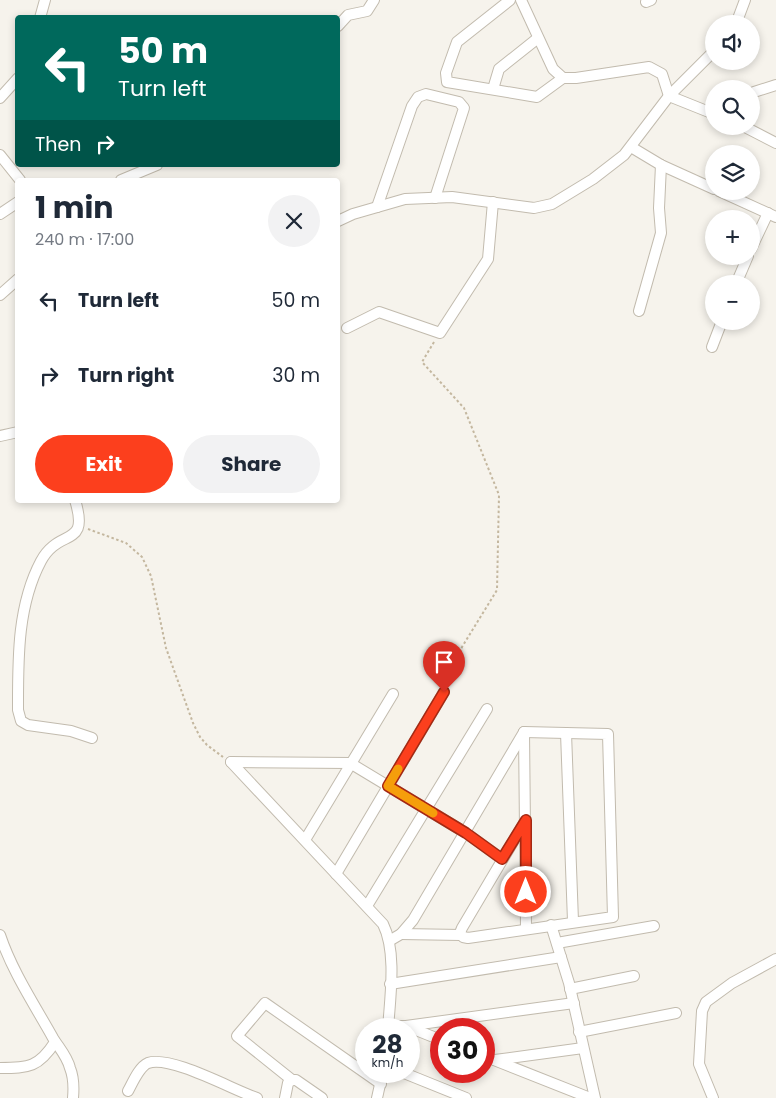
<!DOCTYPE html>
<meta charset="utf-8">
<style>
:root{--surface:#fff;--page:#f2f2f3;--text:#1f2937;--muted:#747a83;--accent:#fc3f1d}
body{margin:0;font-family:Poppins,sans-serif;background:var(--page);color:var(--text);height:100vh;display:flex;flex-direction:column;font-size:19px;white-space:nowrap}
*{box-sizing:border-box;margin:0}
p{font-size:16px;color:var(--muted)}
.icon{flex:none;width:28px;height:28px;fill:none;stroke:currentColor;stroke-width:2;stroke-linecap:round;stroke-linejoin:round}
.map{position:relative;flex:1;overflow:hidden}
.drawer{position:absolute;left:15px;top:178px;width:325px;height:325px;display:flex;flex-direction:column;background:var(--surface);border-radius:5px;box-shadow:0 2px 8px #0003}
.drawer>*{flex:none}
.top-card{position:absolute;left:15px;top:15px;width:325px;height:152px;border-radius:5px;box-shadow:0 2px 8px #0003;background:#00695c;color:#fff;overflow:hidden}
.buttons{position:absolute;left:705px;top:15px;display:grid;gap:10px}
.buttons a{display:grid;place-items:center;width:55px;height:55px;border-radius:50%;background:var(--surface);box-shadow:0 2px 8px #0003;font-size:25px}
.speed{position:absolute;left:355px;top:1018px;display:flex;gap:10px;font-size:25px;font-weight:700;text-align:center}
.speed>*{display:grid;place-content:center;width:65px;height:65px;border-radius:50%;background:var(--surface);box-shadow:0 2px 8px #0003;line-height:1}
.speed small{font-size:12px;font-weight:400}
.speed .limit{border:8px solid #d22;background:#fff;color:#111}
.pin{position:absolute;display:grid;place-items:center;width:42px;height:42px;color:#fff;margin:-51px -21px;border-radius:50% 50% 50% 0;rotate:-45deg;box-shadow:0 0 5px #0007}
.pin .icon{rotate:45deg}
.me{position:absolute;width:55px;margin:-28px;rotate:0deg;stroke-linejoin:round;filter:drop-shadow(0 0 4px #0008)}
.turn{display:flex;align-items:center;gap:18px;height:105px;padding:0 20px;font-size:22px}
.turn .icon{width:65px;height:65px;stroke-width:2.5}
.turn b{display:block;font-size:35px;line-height:42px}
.then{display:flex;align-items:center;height:48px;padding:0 20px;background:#0003;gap:10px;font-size:19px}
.round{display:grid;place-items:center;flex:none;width:52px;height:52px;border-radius:26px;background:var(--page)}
.overview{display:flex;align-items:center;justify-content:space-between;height:85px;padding:0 20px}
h1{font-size:30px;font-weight:700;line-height:38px}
.button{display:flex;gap:10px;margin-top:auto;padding:10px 20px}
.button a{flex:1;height:58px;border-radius:30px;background:var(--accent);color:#fff;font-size:20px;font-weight:700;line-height:58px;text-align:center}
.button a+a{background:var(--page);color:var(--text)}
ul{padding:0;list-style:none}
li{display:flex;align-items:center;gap:15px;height:75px;padding:0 20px}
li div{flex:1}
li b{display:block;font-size:19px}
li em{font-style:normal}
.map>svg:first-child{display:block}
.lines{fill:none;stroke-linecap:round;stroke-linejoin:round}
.minor-casing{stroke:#c2bbae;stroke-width:12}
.path{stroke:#c4b79f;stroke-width:2;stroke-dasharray:2.5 2.5;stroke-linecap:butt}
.minor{stroke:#fff;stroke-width:10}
.route-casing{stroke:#a42913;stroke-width:12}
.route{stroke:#fc3f1d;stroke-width:9}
.slow{stroke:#f59e0b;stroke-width:9}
</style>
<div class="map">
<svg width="776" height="1098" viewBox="0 0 776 1098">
<rect width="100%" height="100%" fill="#f6f3ec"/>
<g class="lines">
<g class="minor-casing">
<g id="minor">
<polyline points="510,0 457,42 446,73 447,82 537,97 563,78"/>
<polyline points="521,0 553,69 563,78 576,78 649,67 662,74 669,96 714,114"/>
<polyline points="646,2 651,0"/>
<polyline points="40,18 45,0"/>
<polyline points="736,24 745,0"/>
<polyline points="338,26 348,15 367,11 374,0"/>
<polyline points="493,89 499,69 538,38"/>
<polyline points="751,96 754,92 776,85"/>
<polyline points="0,98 18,78"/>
<polyline points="743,126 776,143"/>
<polyline points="631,147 661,165 714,189"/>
<polyline points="0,155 20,180"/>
<polyline points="121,180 157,165"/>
<polyline points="719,191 776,217"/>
<polyline points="377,207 412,106 418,97 426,94 459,102 464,108 435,198"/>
<polyline points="0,214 18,202"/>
<polyline points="338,221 353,214 405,199 452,197 534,208 552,204 593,179 624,155 669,96 714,51"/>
<polyline points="751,249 768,213"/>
<polyline points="736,284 748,256"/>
<polyline points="0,295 18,279"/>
<polyline points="639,311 661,233 659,208 661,165"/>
<polyline points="347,328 379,312 440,333 488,259 493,202"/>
<polyline points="712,347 722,321"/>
<polyline points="0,436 18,432"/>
<path d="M75,500C90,549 59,527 41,561C17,606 18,660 18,710L21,721L28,725L71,731L92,738"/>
<polyline points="524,732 608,734 613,917 468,938 463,937 460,933 462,928 526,820"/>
<polyline points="524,732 526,928"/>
<polyline points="566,733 573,921"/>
<path d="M231,762L383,924C397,952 390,998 388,1029"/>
<polyline points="231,762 350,763 466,833 502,859"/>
<polyline points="305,840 393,694"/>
<polyline points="336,874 444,692"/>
<polyline points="367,906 487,709"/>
<polyline points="551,925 569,983 595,1098"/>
<polyline points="401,934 461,935"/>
<path d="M0,935C12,971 34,1004 53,1038C59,1048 67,1056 70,1068C74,1078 74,1087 73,1098"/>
<polyline points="389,941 401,934 413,920 524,732"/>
<polyline points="557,943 654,926"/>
<polyline points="390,984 561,957"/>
<polyline points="570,989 634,976"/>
<polyline points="389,1026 406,1026 441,1040"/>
<polyline points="406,1026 574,1003"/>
<polyline points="579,1032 676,1013"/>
<polyline points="484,1056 590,1098"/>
<polyline points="495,1060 583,1048"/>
<path d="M0,1068C29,1068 39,1067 55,1042"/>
<polyline points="399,1071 466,1098"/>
<polyline points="292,1080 237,1036 265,1003 381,1084"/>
<path d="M128,1091C133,1082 139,1067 148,1063C171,1055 233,1090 257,1098"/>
<polyline points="285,1098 288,1083 292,1080 296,1080 322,1098"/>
<polyline points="377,1098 383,1071"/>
<polyline points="713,1098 699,1064 702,1011 706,1002 732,983 776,959"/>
</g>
</g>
<g class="path">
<polyline points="434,342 422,362 464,408 499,495 497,590 462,647 458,666"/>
<polyline points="88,529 126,543 142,557 151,576 166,648 193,723 200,737 207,745 223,757"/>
</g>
<use href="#minor" class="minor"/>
</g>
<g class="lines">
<g class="route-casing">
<polyline id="route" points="444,692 388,786 466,833 502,859 526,820 526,892"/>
</g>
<use href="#route" class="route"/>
<polyline class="slow" points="398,769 388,786 433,813"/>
</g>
</svg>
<div class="buttons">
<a><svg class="icon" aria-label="sound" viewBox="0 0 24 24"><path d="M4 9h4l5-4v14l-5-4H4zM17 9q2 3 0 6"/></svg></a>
<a><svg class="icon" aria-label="search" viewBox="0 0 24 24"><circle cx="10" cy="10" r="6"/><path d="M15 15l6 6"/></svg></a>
<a><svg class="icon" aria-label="layers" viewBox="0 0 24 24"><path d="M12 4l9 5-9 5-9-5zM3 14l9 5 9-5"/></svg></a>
<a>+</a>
<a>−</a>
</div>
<div class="speed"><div>28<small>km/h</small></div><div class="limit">30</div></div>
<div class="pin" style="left:444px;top:692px;background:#d93025"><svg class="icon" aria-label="arrive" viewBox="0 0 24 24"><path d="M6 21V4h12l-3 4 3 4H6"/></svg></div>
<svg class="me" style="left:526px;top:892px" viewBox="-20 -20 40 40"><circle r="17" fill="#fc3f1d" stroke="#fff" stroke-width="3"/><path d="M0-11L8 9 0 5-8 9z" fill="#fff"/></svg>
<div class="top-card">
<div class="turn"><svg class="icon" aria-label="left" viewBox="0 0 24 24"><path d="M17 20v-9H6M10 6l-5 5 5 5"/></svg><div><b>50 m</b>Turn left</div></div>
<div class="then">Then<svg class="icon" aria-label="right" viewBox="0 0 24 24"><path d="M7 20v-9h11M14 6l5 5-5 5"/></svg></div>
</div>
<section class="drawer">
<div class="overview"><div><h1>1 min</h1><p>240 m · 17:00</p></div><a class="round"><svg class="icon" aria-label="close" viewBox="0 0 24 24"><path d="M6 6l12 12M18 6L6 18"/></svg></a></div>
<ul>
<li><svg class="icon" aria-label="left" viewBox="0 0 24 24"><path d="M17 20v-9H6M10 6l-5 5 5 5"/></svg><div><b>Turn left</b></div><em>50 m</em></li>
<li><svg class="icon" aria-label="right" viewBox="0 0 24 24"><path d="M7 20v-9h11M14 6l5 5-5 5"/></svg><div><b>Turn right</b></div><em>30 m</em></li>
</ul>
<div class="button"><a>Exit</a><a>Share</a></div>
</section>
</div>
